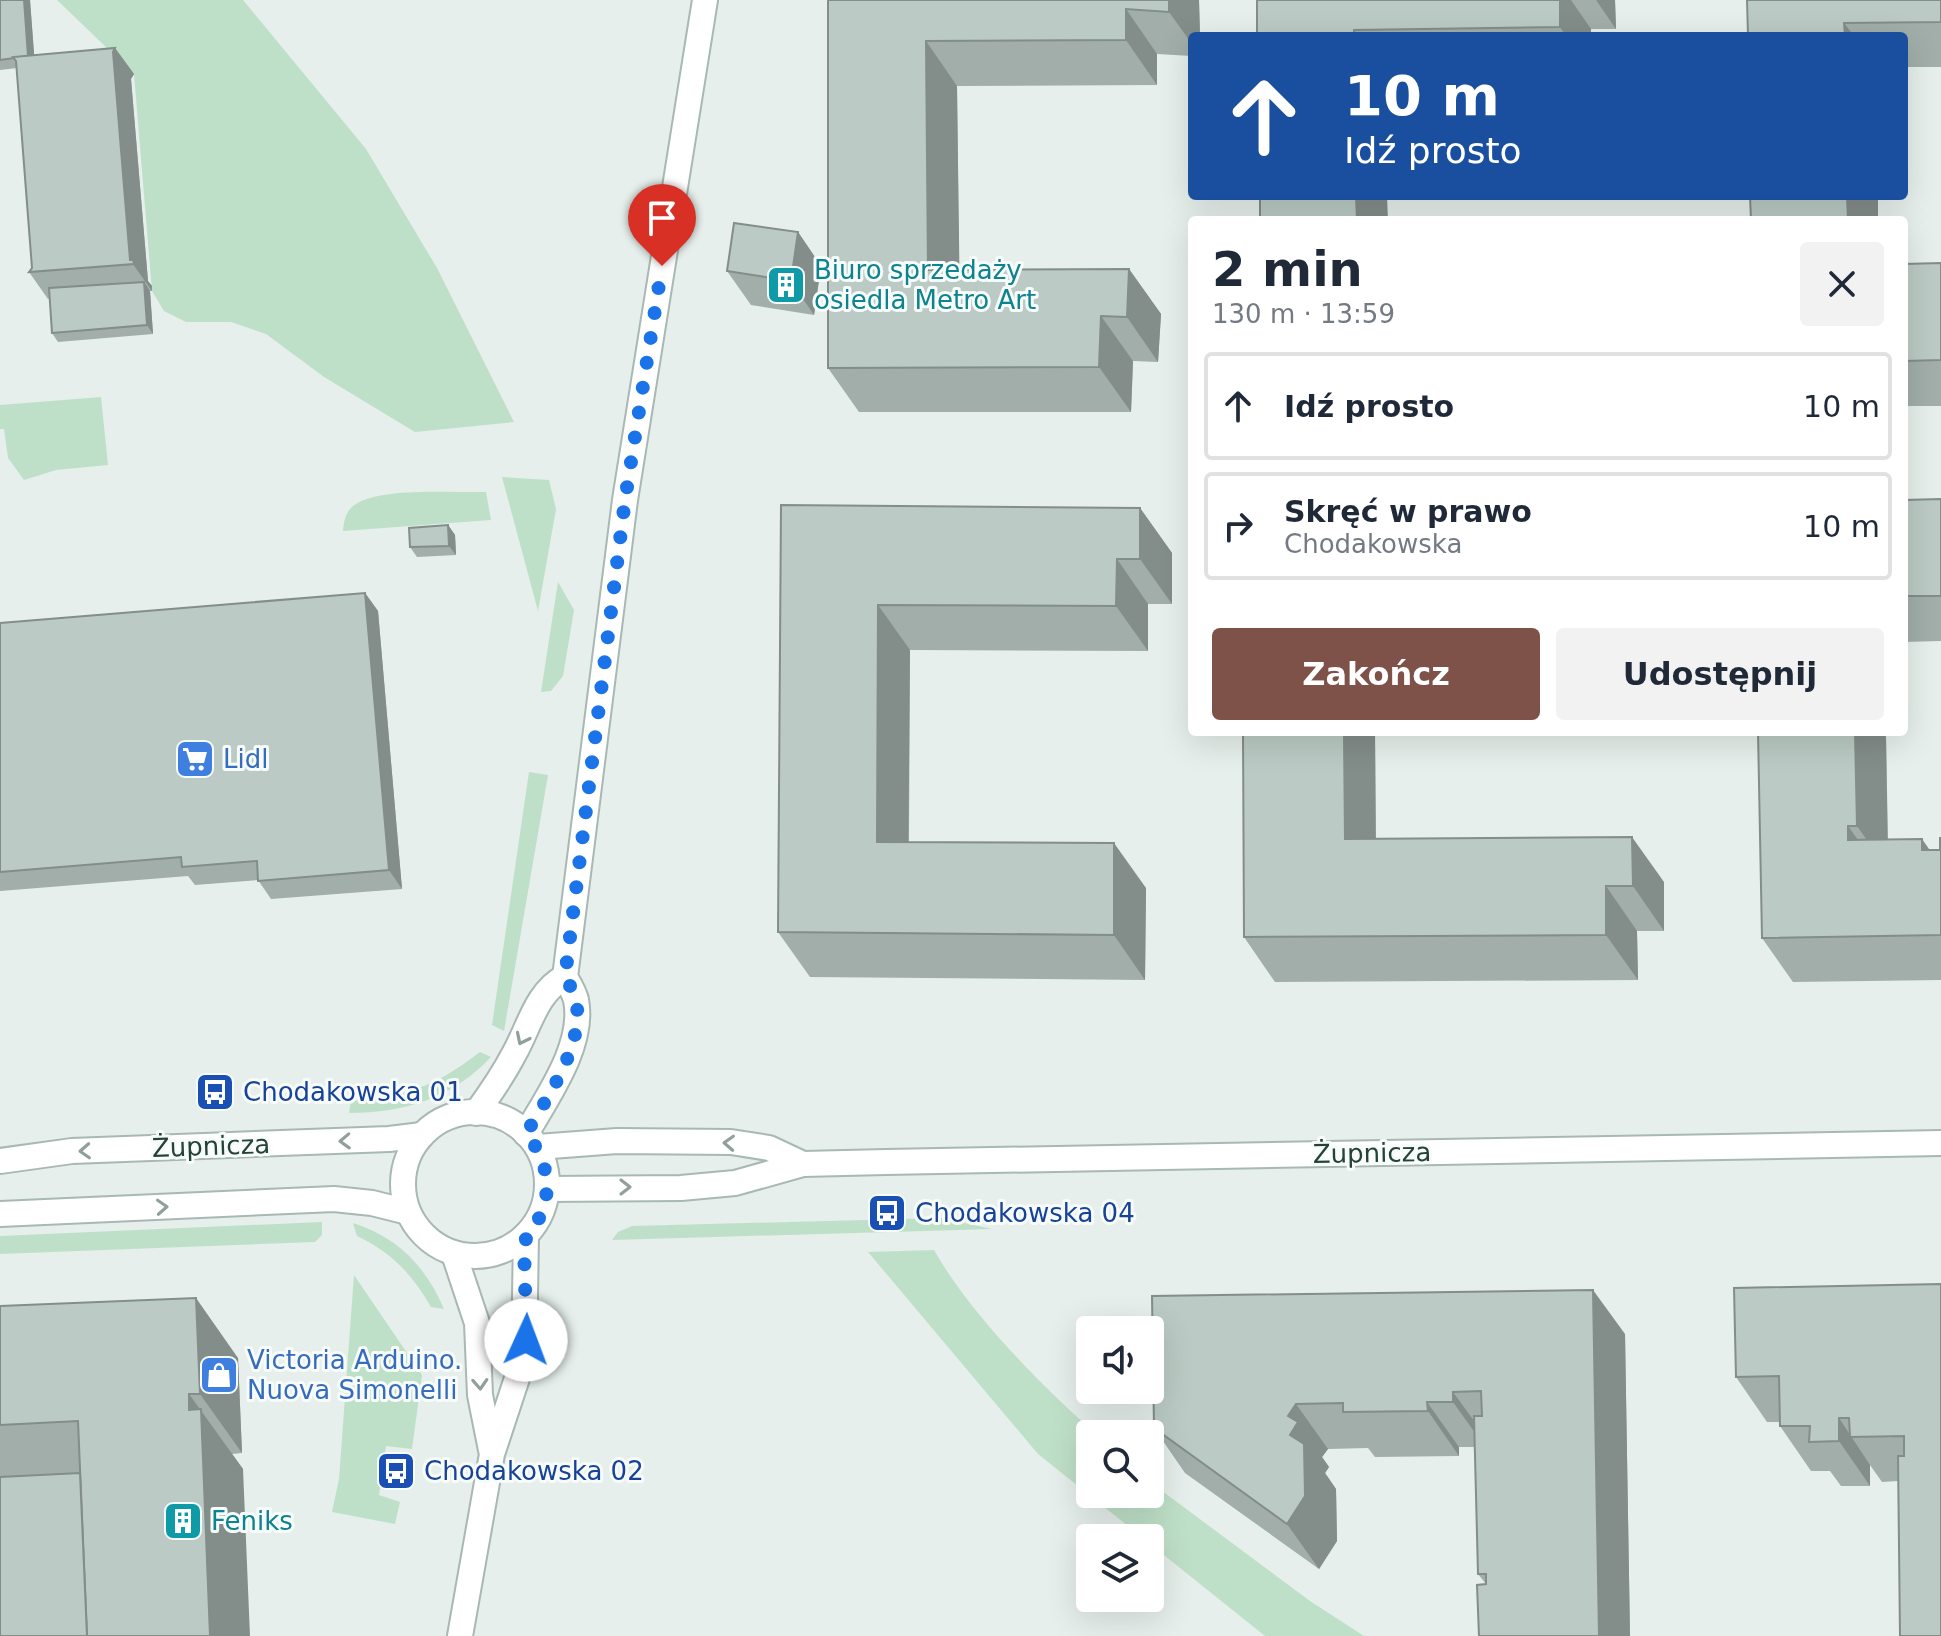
<!DOCTYPE html>
<html lang="pl">
<meta charset="utf-8">
<style>
:root{--surface:#fff;--page:#f2f2f3;--text:#1f2937;--muted:#747a83;--line:#e0e1e3;--accent:#7f5249}
body{margin:0;font-family:"DejaVu Sans",sans-serif;background:var(--page);color:var(--text);height:100vh;display:flex;flex-direction:column;font-size:30px;white-space:nowrap}
*{box-sizing:border-box;margin:0}
p{font-size:26px;color:var(--muted)}
.icon{flex:none;width:44px;height:44px;fill:none;stroke:currentColor;stroke-width:2;stroke-linecap:round;stroke-linejoin:round}
.map{position:relative;flex:1;overflow:hidden}
.panel{position:absolute;left:1188px;top:216px;width:720px;height:520px;display:flex;flex-direction:column;background:var(--surface);border-radius:8px;box-shadow:0 8px 32px #0002}
.panel>*{flex:none}
.hud{position:absolute;left:1188px;top:32px;width:720px;height:168px;border-radius:8px;box-shadow:0 8px 32px #0002;background:#1a4fa0;color:#fff;overflow:hidden}
.buttons{position:absolute;left:1076px;top:1316px;display:grid;gap:16px}
.buttons a{display:grid;place-items:center;width:88px;height:88px;border-radius:8px;background:var(--surface);box-shadow:0 8px 32px #0002;font-size:40px}
.pin{position:absolute;display:grid;place-items:center;width:68px;height:68px;color:#fff;margin:-82px -34px;border-radius:50% 50% 50% 0;rotate:-45deg;box-shadow:0 0 8px #0007}
.pin .icon{rotate:45deg}
.me{position:absolute;width:88px;margin:-44px;rotate:2deg;stroke-linejoin:round;filter:drop-shadow(0 0 6px #0008)}
.turn{display:flex;align-items:center;gap:28px;height:168px;padding:0 24px;font-size:36px}
.turn .icon{width:104px;height:104px;stroke-width:2.5}
.turn b{display:block;font-size:56px;line-height:68px}
.round{display:grid;place-items:center;flex:none;width:84px;height:84px;border-radius:8px;background:var(--page)}
.summary{display:flex;align-items:center;justify-content:space-between;height:136px;padding:0 24px}
h1{font-size:48px;font-weight:800;line-height:60px}
.cta{display:flex;gap:16px;margin-top:auto;padding:16px 24px}
.cta a{flex:1;height:92px;border-radius:8px;background:var(--accent);color:#fff;font-size:32px;font-weight:800;line-height:92px;text-align:center}
.cta a+a{background:var(--page);color:var(--text)}
ul{padding:0;list-style:none}
li{display:flex;align-items:center;gap:24px;height:108px;margin:0 16px 12px;padding:0 8px;border:4px solid var(--line);border-radius:8px}
li div{flex:1}
li b{display:block;font-size:30px}
li em{font-style:normal}
.map>svg:first-child{display:block}
.green{fill:#bfe0c8}
.lines{fill:none;stroke-linecap:round;stroke-linejoin:round}
.minor-casing{stroke:#a8b8b2;stroke-width:28}
.tertiary-casing{stroke:#a8b8b2;stroke-width:28}
.minor{stroke:#fff;stroke-width:24}
.tertiary{stroke:#fff;stroke-width:24}
.wall{fill:#a1aea9}
.shaded-wall{fill:#838d89}
.building{fill:#bbcac4;stroke:#838d89;stroke-width:2}
.oneway{stroke:#92a09c}
.route{stroke:#1a73e8;stroke-width:14;stroke-dasharray:0 25.2}
.labels{text-anchor:middle;dominant-baseline:central;stroke-width:6;stroke-linejoin:round;paint-order:stroke}
.culture-label{font-size:26px;fill:#0d838f;stroke:#f7fbf9;text-anchor:start}
.shop-label{font-size:26px;fill:#366cbe;stroke:#f7fbf9;text-anchor:start}
.transit-label{font-size:26px;fill:#164399;stroke:#f7fbf9;text-anchor:start}
.street-label{font-size:26px;fill:#24423a;stroke:#f7fbf9}
</style>
<div class="map">
<svg width="1941" height="1636" viewBox="0 0 1941 1636">
<rect width="100%" height="100%" fill="#e6efeb"/>
<g class="green">
<polygon points="57,0 243,0 366,149 437,268 514,422 415,432 324,377 266,334 231,322 186,322 164,311 152,291 134,74"/>
<polygon points="101,397 108,465 56,470 24,480 8,458 4,429 0,429 0,405"/>
<polygon points="502,477 549,480 556,509 538,611"/>
<path d="M486,492L491,520L343,531C344,520 346,510 356,504C382,487 454,493 486,492Z"/>
<polygon points="558,582 574,610 563,676 551,691 541,692"/>
<polygon points="529,772 548,775 504,1031 492,1025"/>
<path d="M480,1052L491,1057C452,1098 405,1113 349,1113L351,1101C406,1097 436,1086 480,1052Z"/>
<polygon points="942,1218 992,1229 612,1240 618,1232 632,1226"/>
<polygon points="322,1222 322,1235 315,1242 0,1254 0,1236"/>
<path d="M353,1223C398,1237 426,1267 444,1309L431,1307C412,1274 391,1252 357,1236Z"/>
<path d="M934,1250C971,1315 1040,1384 1096,1434H1090V1494H1150V1482L1310,1601L1364,1636H1265L1150,1544V1538H1143L1038,1454L868,1252Z"/>
<polygon points="354,1275 422,1375 412,1449 386,1446 379,1495 400,1502 395,1524 332,1512 339,1479"/>
</g>
<g class="lines">
<g class="minor-casing">
<g id="minor">
<path d="M476,1113C490,1094 503,1075 514,1054C529,1028 536,992 565,977"/>
<path d="M526,1134C547,1097 585,1045 576,1000C574,992 569,984 565,977L625,500L705,0"/>
<polyline points="538,1147 617,1141 731,1142 769,1148 803,1164"/>
<polyline points="547,1189 681,1188 735,1183 803,1164 886,1162 1941,1143"/>
</g>
</g>
<g class="tertiary-casing">
<g id="tertiary">
<circle cx="475" cy="1184" r="72"/>
<polyline points="0,1161 72,1151 389,1139 422,1135"/>
<polyline points="0,1214 334,1199 372,1203 408,1212"/>
<polyline points="454,1254 477,1323 480,1395 491,1450"/>
<polyline points="460,1636 492,1454 524,1357 526,1235"/>
</g>
</g>
<use href="#minor" class="minor"/>
<use href="#tertiary" class="tertiary"/>
</g>
<g class="wall">
<polygon points="0,0 30,0 34,55 115,48 134,74 131,79 148,281 152,286 152,291 150,291 153,334 58,342 52,333 50,298 48,299 29,272 32,268 17,68 0,70"/>
<polygon points="828,0 1199,0 1200,36 1192,36 1192,56 1157,54 1157,85 957,86 959,269 1129,269 1161,314 1158,362 1133,361 1131,412 859,412 828,368"/>
<polygon points="1257,0 1615,0 1616,29 1591,29 1591,36 1257,36"/>
<polygon points="1941,0 1941,67 1904,67 1904,36 1748,36"/>
<polygon points="798,232 821,266 814,315 751,305 727,271"/>
<polygon points="1941,263 1941,406 1904,406 1904,264"/>
<polygon points="1941,499 1941,641 1904,642 1904,500"/>
<polygon points="781,505 1140,508 1172,553 1172,604 1148,604 1148,651 910,650 909,842 1146,888 1145,980 810,977 778,932"/>
<polygon points="448,525 455,535 456,555 417,557 410,547"/>
<polygon points="365,593 378,611 402,889 271,899 258,880 195,885 188,876 0,891 0,623"/>
<polygon points="1375,732 1376,839 1664,882 1664,931 1637,931 1638,980 1275,982 1244,937"/>
<polygon points="1758,732 1883,732 1886,737 1888,839 1930,850 1940,850 1941,838 1941,980 1793,982 1762,938"/>
<polygon points="1941,1284 1898,1481 1882,1482 1870,1465 1870,1486 1841,1486 1830,1471 1811,1471 1780,1426 1780,1422 1767,1422 1736,1377"/>
<polygon points="0,1306 238,1358 242,1453 232,1454 243,1469 0,1636"/>
<polygon points="1625,1334 1630,1636 1479,1636 1486,1584 1478,1574 1475,1447 1459,1447 1459,1456 1375,1457 1368,1448 1328,1449 1322,1457 1329,1467 1325,1473 1336,1489 1337,1541 1319,1569 1185,1473 1154,1428"/>
</g>
<g class="shaded-wall">
<polygon points="24,0 30,0 35,66 28,56"/>
<polygon points="1169,0 1199,0 1200,36 1192,36 1192,44 1169,12"/>
<polygon points="1560,0 1571,0 1591,29 1591,36 1566,36 1560,27"/>
<polygon points="1596,0 1615,0 1616,29"/>
<polygon points="1126,9 1157,54 1157,85 1126,40"/>
<polygon points="1844,23 1854,36 1845,36"/>
<polygon points="926,41 957,86 960,314 928,270"/>
<polygon points="115,48 134,74 131,79 148,281 152,286 152,291 130,260 113,52"/>
<polygon points="1356,196 1387,196 1388,220 1357,220"/>
<polygon points="1847,196 1878,196 1878,220 1848,220"/>
<polygon points="798,232 821,266 814,315 791,281"/>
<polygon points="1129,269 1161,314 1158,362 1127,317"/>
<polygon points="144,282 150,291 153,334 147,325"/>
<polygon points="1101,316 1133,361 1131,412 1099,367"/>
<polygon points="1140,508 1172,553 1172,604 1140,559"/>
<polygon points="448,525 455,535 456,555 449,546"/>
<polygon points="1117,559 1148,604 1148,651 1116,606"/>
<polygon points="365,593 378,611 402,889 389,870"/>
<polygon points="878,605 910,650 908,887 877,842"/>
<polygon points="1344,732 1375,732 1376,884 1345,839"/>
<polygon points="1855,732 1883,732 1886,737 1888,870 1857,826"/>
<polygon points="1848,826 1880,871 1848,840"/>
<polygon points="1632,837 1664,882 1664,931 1633,886"/>
<polygon points="1922,839 1941,866 1922,850"/>
<polygon points="1114,843 1146,888 1145,980 1114,935"/>
<polygon points="1606,886 1637,931 1638,980 1606,935"/>
<polygon points="1593,1290 1625,1334 1630,1636 1599,1636"/>
<polygon points="196,1298 238,1358 242,1453 200,1394"/>
<polygon points="1453,1392 1485,1436 1485,1447 1453,1402"/>
<polygon points="189,1394 243,1469 250,1636 210,1636"/>
<polygon points="1427,1402 1459,1447 1459,1456 1428,1411"/>
<polygon points="1296,1404 1328,1449 1322,1457 1329,1467 1325,1473 1336,1489 1337,1541 1319,1569 1287,1524 1290,1435 1288,1416"/>
<polygon points="1839,1418 1870,1465 1870,1486 1839,1441"/>
</g>
<g class="building">
<polygon points="0,0 24,0 28,56 0,60"/>
<polygon points="828,0 1169,0 1169,12 1126,9 1126,40 926,41 928,270 1129,269 1127,317 1101,316 1099,367 828,368"/>
<polygon points="1257,0 1560,0 1560,27 1354,30 1354,36 1257,36"/>
<polygon points="1747,0 1941,0 1941,22 1844,23 1845,36 1748,36"/>
<polygon points="115,48 113,52 130,260 133,260 134,264 29,272 32,268 16,61 13,57"/>
<polygon points="1260,196 1356,196 1357,220 1260,220"/>
<polygon points="1750,196 1847,196 1848,220 1751,220"/>
<polygon points="734,223 798,232 791,281 727,271"/>
<polygon points="1941,263 1941,360 1904,361 1904,264"/>
<polygon points="144,282 147,325 52,333 49,288"/>
<polygon points="1941,499 1941,596 1904,596 1904,500"/>
<polygon points="781,505 1140,508 1140,559 1117,559 1116,606 878,605 877,842 1114,843 1114,935 778,932"/>
<polygon points="448,525 449,546 410,547 409,528"/>
<polygon points="365,593 389,870 258,881 257,861 182,867 181,857 0,872 0,623"/>
<polygon points="1243,732 1344,732 1345,839 1632,837 1633,886 1606,886 1606,935 1244,937"/>
<polygon points="1758,732 1855,732 1857,826 1848,826 1848,840 1922,839 1922,850 1940,850 1940,838 1941,838 1941,935 1762,938"/>
<polygon points="1941,1284 1941,1636 1900,1636 1898,1456 1904,1456 1904,1436 1850,1437 1849,1418 1839,1418 1839,1441 1809,1442 1810,1426 1780,1426 1779,1376 1736,1377 1734,1288"/>
<polygon points="1593,1290 1599,1636 1479,1636 1477,1585 1486,1584 1486,1574 1478,1574 1474,1416 1482,1416 1481,1391 1453,1392 1453,1402 1427,1402 1428,1411 1343,1412 1343,1403 1296,1404 1288,1416 1298,1422 1290,1435 1304,1444 1305,1496 1287,1524 1154,1428 1152,1296"/>
<polygon points="196,1298 200,1394 189,1394 189,1410 201,1409 210,1636 87,1636 78,1421 0,1425 0,1306"/>
<polygon points="80,1473 87,1636 0,1636 0,1477"/>
</g>
<defs><path id="oneway-chevron" d="M-2-3.5L2.5 0L-2 3.5" fill="none" stroke-width="1.6" stroke-linecap="round" stroke-linejoin="round" transform="scale(2)"/></defs>
<g class="oneway">
<use href="#oneway-chevron" transform="translate(522 1039) rotate(116)"/>
<use href="#oneway-chevron" transform="translate(345 1141) rotate(178)"/>
<use href="#oneway-chevron" transform="translate(729 1143) rotate(-177)"/>
<use href="#oneway-chevron" transform="translate(85 1151) rotate(177)"/>
<use href="#oneway-chevron" transform="translate(625 1187)"/>
<use href="#oneway-chevron" transform="translate(162 1207) rotate(-3)"/>
<use href="#oneway-chevron" transform="translate(480 1384) rotate(87)"/>
</g>
<g class="lines">
<path class="route" d="M526,1340C528,1317 521,1251 527,1235C528,1230 535,1225 538,1220C554,1192 547,1157 526,1134C547,1097 585,1045 576,1000C574,992 569,984 565,977L625,500L662,266"/>
</g>
<defs>
<g id="building-square" transform="scale(2)"><rect x="-9" y="-9" width="18" height="18" rx="4" fill="#0f9aa8" stroke="#f7fbf9"/><path d="M-4-6H4V6H1V3H-1V6H-4ZM-2.5-4.3h1.7v1.8h-1.7ZM.8-4.3h1.7v1.8H.8ZM-2.5-1h1.7V.8h-1.7ZM.8-1h1.7V.8H.8Z" fill="#fff"/></g>
<g id="supermarket-square" transform="scale(2)"><rect x="-9" y="-9" width="18" height="18" rx="4" fill="#3f7fe0" stroke="#f7fbf9"/><path d="M-6-5.5h2.5l.6 2H6L4.5 2H-2.5L-4.4-4H-6ZM-1.5 3.2a1.3 1.3 0 1 0 .1 0ZM3 3.2a1.3 1.3 0 1 0 .1 0Z" fill="#fff"/></g>
<g id="bus-square" transform="scale(2)"><rect x="-9" y="-9" width="18" height="18" rx="4" fill="#1a4fb4" stroke="#f7fbf9"/><path d="M-5-6H5V4H4V6H2V4H-2V6H-4V4H-5ZM-3.5-4V0h7V-4ZM-3.5 1.2v1.5H-2V1.2ZM2 1.2v1.5H3.5V1.2Z" fill="#fff"/></g>
<g id="shop-square" transform="scale(2)"><rect x="-9" y="-9" width="18" height="18" rx="4" fill="#3f7fe0" stroke="#f7fbf9"/><path d="M-5-2.5h2.3a2.7 3.5 0 0 1 5.4 0H5L5.5 6h-11ZM-1.5-2.5h3a1.5 2.3 0 0 0-3 0Z" fill="#fff"/></g>
</defs>
<g fill-rule="evenodd">
<use href="#building-square" x="786" y="285"/>
<use href="#supermarket-square" x="195" y="759"/>
<use href="#bus-square" x="215" y="1092"/>
<use href="#bus-square" x="887" y="1213"/>
<use href="#shop-square" x="219" y="1375"/>
<use href="#bus-square" x="396" y="1471"/>
<use href="#building-square" x="183" y="1521"/>
</g>
<g class="labels">
<g class="culture-label">
<text x="814" y="270">Biuro sprzedaży<tspan x="814" dy="30">osiedla Metro Art</tspan></text>
<text x="211" y="1521">Feniks</text>
</g>
<g class="shop-label">
<text x="223" y="759">Lidl</text>
<text x="247" y="1360">Victoria Arduino.<tspan x="247" dy="30">Nuova Simonelli</tspan></text>
</g>
<g class="transit-label">
<text x="243" y="1092">Chodakowska 01</text>
<text x="915" y="1213">Chodakowska 04</text>
<text x="424" y="1471">Chodakowska 02</text>
</g>
<g class="street-label">
<text transform="translate(211 1146) rotate(-2)">Żupnicza</text>
<text transform="translate(1372 1153) rotate(-1)">Żupnicza</text>
</g>
</g>
</svg>
<div class="buttons">
<a><svg class="icon" aria-label="sound" viewBox="0 0 24 24"><path d="M4 9h4l5-4v14l-5-4H4zM17 9q2 3 0 6"/></svg></a>
<a><svg class="icon" aria-label="search" viewBox="0 0 24 24"><circle cx="10" cy="10" r="6"/><path d="M15 15l6 6"/></svg></a>
<a><svg class="icon" aria-label="layers" viewBox="0 0 24 24"><path d="M12 4l9 5-9 5-9-5zM3 14l9 5 9-5"/></svg></a>
</div>
<div class="pin" style="left:662px;top:266px;background:#d93025"><svg class="icon" aria-label="arrive" viewBox="0 0 24 24"><path d="M6 21V4h12l-3 4 3 4H6"/></svg></div>
<svg class="me" style="left:526px;top:1340px" viewBox="-20 -20 40 40"><circle r="19" fill="#fff"/><path d="M0-13L10 11 0 6-10 11z" fill="#1a73e8"/></svg>
<div class="hud">
<div class="turn"><svg class="icon" aria-label="ahead" viewBox="0 0 24 24"><path d="M12 20V5M6 11l6-6 6 6"/></svg><div><b>10 m</b>Idź prosto</div></div>
</div>
<section class="panel">
<div class="summary"><div><h1>2 min</h1><p>130 m · 13:59</p></div><a class="round"><svg class="icon" aria-label="close" viewBox="0 0 24 24"><path d="M6 6l12 12M18 6L6 18"/></svg></a></div>
<ul>
<li><svg class="icon" aria-label="ahead" viewBox="0 0 24 24"><path d="M12 20V5M6 11l6-6 6 6"/></svg><div><b>Idź prosto</b></div><em>10 m</em></li>
<li><svg class="icon" aria-label="right" viewBox="0 0 24 24"><path d="M7 20v-9h11M14 6l5 5-5 5"/></svg><div><b>Skręć w prawo</b><p>Chodakowska</p></div><em>10 m</em></li>
</ul>
<div class="cta"><a>Zakończ</a><a>Udostępnij</a></div>
</section>
</div>
